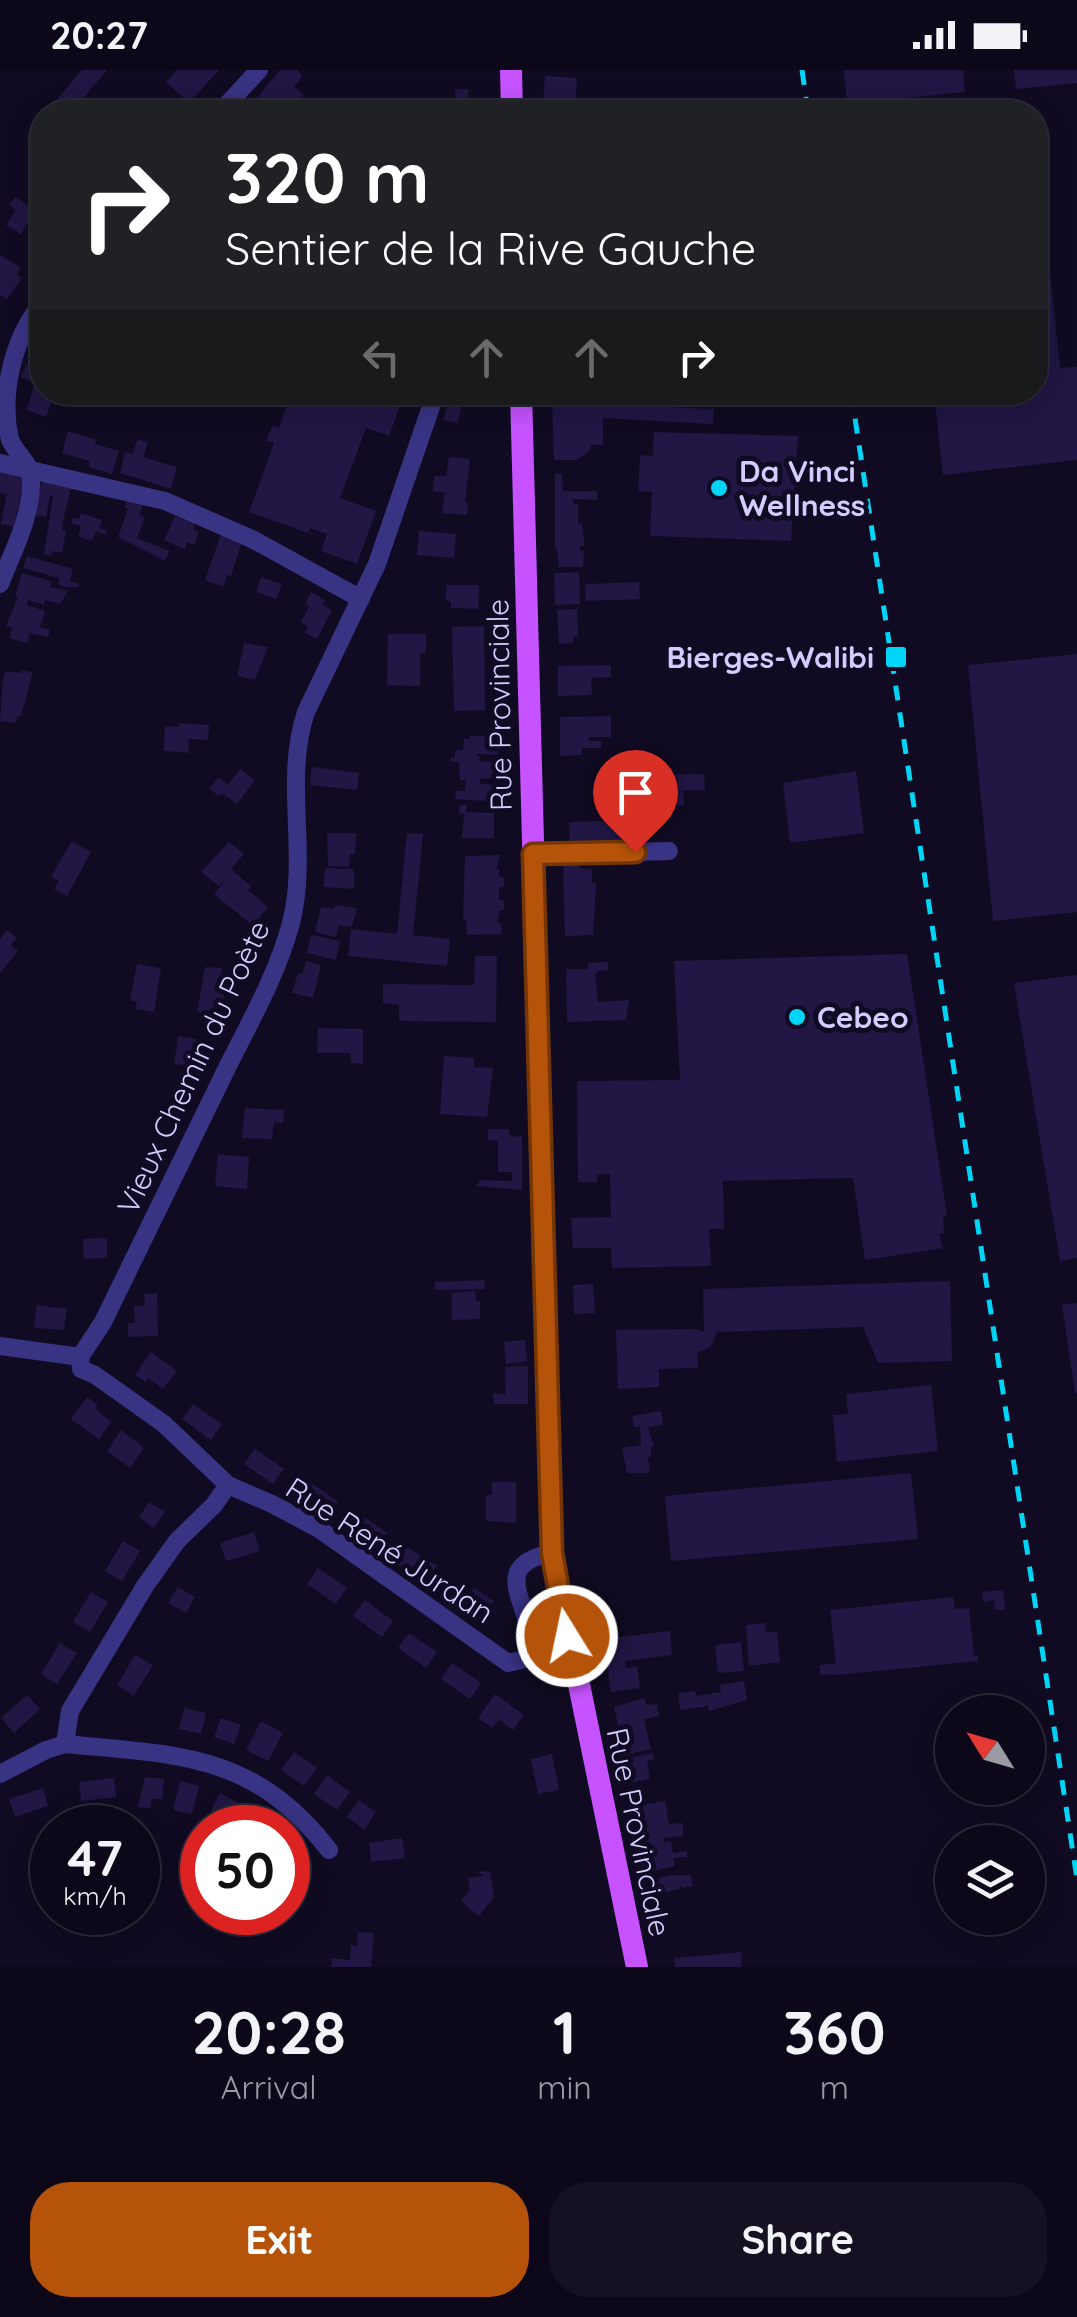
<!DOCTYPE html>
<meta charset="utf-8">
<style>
:root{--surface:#0c081a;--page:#151123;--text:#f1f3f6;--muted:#9a9aa2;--line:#2c2939;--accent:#b45309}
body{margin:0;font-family:Quicksand,sans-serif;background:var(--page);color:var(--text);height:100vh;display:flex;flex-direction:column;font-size:38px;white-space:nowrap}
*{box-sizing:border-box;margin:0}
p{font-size:32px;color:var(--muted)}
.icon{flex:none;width:55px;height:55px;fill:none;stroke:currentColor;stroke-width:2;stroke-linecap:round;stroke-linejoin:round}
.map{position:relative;height:1897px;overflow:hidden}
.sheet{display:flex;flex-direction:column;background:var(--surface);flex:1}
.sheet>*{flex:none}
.top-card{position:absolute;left:30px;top:30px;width:1018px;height:305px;border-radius:40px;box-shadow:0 5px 25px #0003,0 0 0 2px var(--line);background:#202124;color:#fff;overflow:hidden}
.needle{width:65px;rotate:307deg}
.fabs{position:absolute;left:935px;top:1625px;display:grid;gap:20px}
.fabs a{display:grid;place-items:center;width:110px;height:110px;border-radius:50%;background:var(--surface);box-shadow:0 5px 25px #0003,0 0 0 2px var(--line);font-size:50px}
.speed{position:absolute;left:30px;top:1735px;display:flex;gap:20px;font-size:50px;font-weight:700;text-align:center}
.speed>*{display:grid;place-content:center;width:130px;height:130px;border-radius:50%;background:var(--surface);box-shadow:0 5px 25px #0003,0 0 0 2px var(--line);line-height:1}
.speed small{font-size:25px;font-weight:400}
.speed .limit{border:15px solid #d22;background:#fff;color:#111}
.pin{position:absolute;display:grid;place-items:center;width:85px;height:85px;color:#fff;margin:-102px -42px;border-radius:50% 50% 50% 0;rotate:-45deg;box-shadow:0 0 10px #0007}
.pin .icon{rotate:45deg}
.me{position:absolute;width:110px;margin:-55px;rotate:350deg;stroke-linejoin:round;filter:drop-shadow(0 0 8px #0008)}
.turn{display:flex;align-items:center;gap:35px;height:210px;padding:0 30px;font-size:45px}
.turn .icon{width:130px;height:130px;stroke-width:2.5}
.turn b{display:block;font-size:70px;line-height:85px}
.lanes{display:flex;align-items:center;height:95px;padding:0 30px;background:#0003;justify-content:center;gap:50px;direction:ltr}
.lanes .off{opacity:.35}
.eta{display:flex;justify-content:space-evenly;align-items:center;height:170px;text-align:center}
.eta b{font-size:60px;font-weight:700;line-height:70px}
.primary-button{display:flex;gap:20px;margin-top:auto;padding:20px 30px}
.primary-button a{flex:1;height:115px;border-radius:40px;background:var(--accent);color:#fff;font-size:40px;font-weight:700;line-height:115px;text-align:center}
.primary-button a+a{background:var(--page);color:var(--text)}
.status{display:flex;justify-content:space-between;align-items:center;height:70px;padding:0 50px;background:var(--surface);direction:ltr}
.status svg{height:28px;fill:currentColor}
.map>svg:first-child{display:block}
.building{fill:#211644}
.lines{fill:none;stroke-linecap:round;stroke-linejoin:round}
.minor{stroke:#393384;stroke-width:18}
.major{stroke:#c653ff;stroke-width:22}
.rail{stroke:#00d4f7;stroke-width:5;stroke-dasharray:15 12;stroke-linecap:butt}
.route-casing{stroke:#753606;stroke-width:25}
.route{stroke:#b45309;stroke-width:18}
.poi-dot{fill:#00d4f7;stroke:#100b22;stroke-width:4}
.labels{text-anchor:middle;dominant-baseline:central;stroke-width:10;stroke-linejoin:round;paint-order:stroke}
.poi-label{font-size:30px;font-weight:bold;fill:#d4ccff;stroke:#100b22;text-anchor:start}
.street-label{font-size:30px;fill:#d4ccff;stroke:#100b22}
</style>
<div class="status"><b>20:27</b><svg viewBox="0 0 49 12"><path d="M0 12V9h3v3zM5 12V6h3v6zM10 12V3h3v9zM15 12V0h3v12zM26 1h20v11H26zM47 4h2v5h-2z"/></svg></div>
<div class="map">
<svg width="1077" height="1897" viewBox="0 0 1077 1897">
<rect width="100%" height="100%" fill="#100b22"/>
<g class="building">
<polygon points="82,0 107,0 71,42 67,42 55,32"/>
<polygon points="177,0 219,0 189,33 166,12"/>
<polygon points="280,0 298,0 302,7 294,17 304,25 295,37 286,30 276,42 245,42"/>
<polygon points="844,0 963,0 965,22 847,34"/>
<polygon points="1014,0 1077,0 1077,13 1016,19"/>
<polygon points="545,6 577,8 575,42 542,42"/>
<polygon points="455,19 468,19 468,30 481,29 481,42 450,42 449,30 456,30"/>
<polygon points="1035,90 1038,90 1060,298 1077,297 1077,390 943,405 934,322 1035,322"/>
<polygon points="15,127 42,145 42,164 27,154 21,164 6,155 16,140 9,135"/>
<polygon points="0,185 21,198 17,205 22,208 7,229 0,225"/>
<polygon points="26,294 42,300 42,322 48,322 47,326 53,328 46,347 27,340 35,312 21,307"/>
<polygon points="292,322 405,322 389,366 366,358 340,428 376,441 357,494 321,481 327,464 310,458 308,463 249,442 274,373 266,371 272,356 279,358"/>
<polygon points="452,322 464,322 458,353 443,350"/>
<polygon points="537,322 559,322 559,332 714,339 713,354 603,348 603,375 591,375 589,381 577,390 554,390 552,333 538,333"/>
<polygon points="68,361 96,370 95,374 119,381 112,404 89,397 90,391 62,383"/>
<polygon points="654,362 798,366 791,471 650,466 652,422 638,421 640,385 653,386"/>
<polygon points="137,369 148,373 143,387 177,397 171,419 120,403 125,382 133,384"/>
<polygon points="449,387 470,389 465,432 468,433 467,445 442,443 445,423 433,421 434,406 446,406"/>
<polygon points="0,400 25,404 14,457 1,454 7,424 0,423"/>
<polygon points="555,404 562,404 563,421 597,421 597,430 573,429 573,434 578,434 578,453 582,454 584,468 584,476 580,476 580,481 584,481 583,497 558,497 558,482 555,476"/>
<polygon points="46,412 71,418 63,451 62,460 66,461 62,483 52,481 51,486 44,484 53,426 50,426 46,447 34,445 41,413"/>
<polygon points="129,427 145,431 139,444 145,447 137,468 170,481 165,491 118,467 128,439 125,437"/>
<polygon points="81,443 102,450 99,458 107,461 106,465 96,461 92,471 78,466 81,456 71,453 73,447 79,449"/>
<polygon points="175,446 195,454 193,459 199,462 194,475 187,472 185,479 164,470"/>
<polygon points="222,461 243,468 231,506 227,505 223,517 205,510"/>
<polygon points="419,461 456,464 454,488 417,485"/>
<polygon points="27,486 73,499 70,511 79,514 78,517 64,517 58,514 59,508 23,498"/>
<polygon points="579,502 580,534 555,535 554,503"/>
<polygon points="22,503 51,511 50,517 68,521 60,534 45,530 44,535 28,530 27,535 45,541 40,557 50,560 48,567 30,563 27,573 9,568 12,558 6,556 18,527 15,526"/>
<polygon points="261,507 282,514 276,529 256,522"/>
<polygon points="639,512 640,529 586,531 585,514"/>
<polygon points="446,515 479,515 478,539 451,538 451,531 446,531"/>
<polygon points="311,522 325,530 323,535 332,540 317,569 305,563 308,557 301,552 309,536 305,534"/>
<polygon points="577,539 578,566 573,567 573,573 559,574 557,540"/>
<polygon points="484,556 485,640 454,641 452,557"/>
<polygon points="388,564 426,564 426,583 420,583 420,616 387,615"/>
<polygon points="244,573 268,577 255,610 237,606"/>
<polygon points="1077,584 1077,842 993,851 968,595"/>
<polygon points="611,595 611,607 591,608 592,625 558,626 558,596"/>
<polygon points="21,600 33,602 21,646 17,646 16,653 0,651 3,609 6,601 20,603"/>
<polygon points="611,646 611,667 589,667 589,671 602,671 601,678 582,678 582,685 560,686 560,647"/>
<polygon points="179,653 209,655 208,670 189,669 188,683 164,681 165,656 178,657"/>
<polygon points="469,666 497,666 498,685 477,684 477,687 480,687 480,692 498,691 496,708 480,709 480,714 498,715 498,732 455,729 456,721 465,721 466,710 460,710 459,692 451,692 451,688 455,687 455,680 463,680 464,669 470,669"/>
<polygon points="312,697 359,703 357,720 310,715"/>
<polygon points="240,699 255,710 237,734 222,723 219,726 209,719 218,707 228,715"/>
<polygon points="856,701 864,763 790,773 783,713"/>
<polygon points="704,704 705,720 683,720 684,735 647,736 647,728 621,728 621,706"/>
<polygon points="460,735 467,735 466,742 494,743 494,768 462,768 464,744 459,743"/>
<polygon points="624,750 624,775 570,777 569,752"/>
<polygon points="327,763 356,763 355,784 350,784 349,797 328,796"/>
<polygon points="407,763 423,764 413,865 450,869 447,896 348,886 351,859 397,864"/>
<polygon points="72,771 91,782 67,826 54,819 59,811 51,806"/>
<polygon points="229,772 244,784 231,799 251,816 248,820 268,837 253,856 214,824 230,804 219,816 201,802"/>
<polygon points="500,785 496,800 499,799 499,807 504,807 504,817 499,817 499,830 504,830 504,840 500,840 497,853 501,853 502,864 467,865 466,849 463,849 465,786"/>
<polygon points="563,790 580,790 579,798 592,799 592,813 596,813 593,865 565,866"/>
<polygon points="325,798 354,799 354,819 324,817"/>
<polygon points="335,835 357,838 352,857 339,855 336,867 315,862 321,837 334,839"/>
<polygon points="7,860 17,868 11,875 18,881 0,903 0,869"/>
<polygon points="311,865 340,871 336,890 307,883"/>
<polygon points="907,884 947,1146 943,1147 944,1163 939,1164 943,1178 865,1190 853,1108 723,1111 724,1159 709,1159 711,1196 612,1198 611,1178 573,1178 571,1148 611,1147 610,1104 597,1104 597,1112 578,1112 577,1011 680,1010 674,891"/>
<polygon points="475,886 497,886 496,952 399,951 399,935 383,933 383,914 474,915"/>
<polygon points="306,891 321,895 313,928 292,923 298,903 302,904"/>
<polygon points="608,892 609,900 598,901 595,905 598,932 629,930 626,950 567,952 566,899 588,899 588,893"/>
<polygon points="137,894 161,898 154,942 135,939 137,932 130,930"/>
<polygon points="205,897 222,898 221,906 228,907 220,946 197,942"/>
<polygon points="1077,905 1077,1188 1060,1191 1014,913"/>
<polygon points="318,958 363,959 363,994 351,993 350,983 317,983"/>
<polygon points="178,966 203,970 199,996 174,994"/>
<polygon points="444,986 474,988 474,997 493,998 487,1047 440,1044"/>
<polygon points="245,1038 284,1040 283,1053 274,1052 272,1069 242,1068"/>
<polygon points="488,1059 509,1059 510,1067 522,1066 522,1120 476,1116 480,1110 512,1111 512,1102 498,1102 498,1071 488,1070"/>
<polygon points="218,1084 249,1087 247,1119 215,1116"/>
<polygon points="107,1168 107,1188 84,1189 83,1169"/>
<polygon points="484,1210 485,1219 435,1220 435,1212"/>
<polygon points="950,1211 952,1291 878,1293 863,1257 717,1262 711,1276 697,1283 698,1298 659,1299 659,1317 618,1319 616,1260 697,1259 704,1262 703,1219"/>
<polygon points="593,1214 595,1243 574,1244 573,1215"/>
<polygon points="475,1221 476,1231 480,1231 480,1249 452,1250 452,1223"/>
<polygon points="157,1223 158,1266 128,1267 128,1253 135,1253 134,1236 145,1236 144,1224"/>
<polygon points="1077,1233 1077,1323 1075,1323 1062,1235"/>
<polygon points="37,1235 67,1239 64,1260 34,1258"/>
<polygon points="525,1270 527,1291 506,1294 504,1272"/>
<polygon points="151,1282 177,1301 163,1319 148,1308 145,1312 135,1305"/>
<polygon points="528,1296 528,1334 494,1334 493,1323 506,1325 505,1297"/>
<polygon points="931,1315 938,1381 837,1392 833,1345 848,1344 846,1324"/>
<polygon points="87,1327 98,1335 95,1339 111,1352 99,1369 71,1349"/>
<polygon points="193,1334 222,1354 211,1370 182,1349"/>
<polygon points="661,1341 663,1355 648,1357 654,1377 651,1377 651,1387 648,1387 650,1403 627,1403 622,1378 641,1375 640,1357 634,1357 632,1346"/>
<polygon points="121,1360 144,1378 130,1398 107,1381"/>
<polygon points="255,1379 284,1399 273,1414 244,1394"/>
<polygon points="911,1403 918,1469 671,1491 665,1426"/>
<polygon points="309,1411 338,1432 327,1448 298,1428"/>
<polygon points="492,1412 516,1412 516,1453 486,1451 486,1425 492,1425"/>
<polygon points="149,1432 165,1442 154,1458 139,1447"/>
<polygon points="358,1443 387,1463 376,1478 347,1459"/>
<polygon points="254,1462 260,1481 226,1491 220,1473"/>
<polygon points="123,1471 140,1481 122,1511 105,1501"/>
<polygon points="407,1477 437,1496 424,1513 395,1493"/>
<polygon points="318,1498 347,1518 336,1534 307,1514"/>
<polygon points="178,1517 195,1527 186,1543 168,1533"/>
<polygon points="474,1518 494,1531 480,1551 460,1536"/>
<polygon points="1003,1520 1005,1540 995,1540 994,1530 983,1532 982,1522"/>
<polygon points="91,1522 108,1532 90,1562 73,1552"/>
<polygon points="953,1527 955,1539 969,1538 974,1586 978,1586 978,1591 837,1605 820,1604 820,1595 836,1593 830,1540"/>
<polygon points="365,1530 393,1551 382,1567 353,1546"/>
<polygon points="765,1553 766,1563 777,1561 780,1592 749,1596 746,1555"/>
<polygon points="670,1561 672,1585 625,1591 626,1598 637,1597 640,1618 611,1622 603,1569"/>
<polygon points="409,1563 437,1582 426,1598 398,1578"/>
<polygon points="741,1572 744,1601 718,1603 715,1575"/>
<polygon points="60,1573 77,1583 57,1614 41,1604"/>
<polygon points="135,1585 153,1595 134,1626 117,1615"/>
<polygon points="452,1593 481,1613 470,1629 441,1609"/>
<polygon points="744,1611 747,1630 709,1641 708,1636 680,1640 678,1623 695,1621 696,1626 721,1622 720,1615"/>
<polygon points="495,1624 524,1645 513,1660 499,1650 492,1658 478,1648"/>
<polygon points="27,1625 40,1639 14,1663 1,1648"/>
<polygon points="645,1628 646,1635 657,1634 659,1646 644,1649 651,1679 625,1685 614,1637"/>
<polygon points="184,1638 206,1643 201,1664 179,1659"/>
<polygon points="221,1648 241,1655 234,1674 214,1667"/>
<polygon points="261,1651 283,1663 268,1691 246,1680"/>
<polygon points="294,1682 317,1698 304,1716 281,1700"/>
<polygon points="653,1683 654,1689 647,1691 650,1709 629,1713 624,1689"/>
<polygon points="552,1684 559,1720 538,1724 531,1689"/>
<polygon points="327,1705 350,1722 337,1740 314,1724"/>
<polygon points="145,1707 164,1709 162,1729 152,1729 150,1738 138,1737"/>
<polygon points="114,1708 116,1727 81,1731 79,1712"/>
<polygon points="180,1711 199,1716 192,1744 173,1740"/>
<polygon points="43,1718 48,1736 15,1747 9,1729"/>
<polygon points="220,1723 247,1738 240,1752 233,1749 230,1753 210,1743"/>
<polygon points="359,1730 376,1742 364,1760 347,1747"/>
<polygon points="665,1731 669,1754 683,1753 683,1766 663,1768 664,1773 671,1771 673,1783 687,1781 687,1787 673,1788 675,1796 648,1802 634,1736"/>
<polygon points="402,1768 405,1788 371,1792 369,1773"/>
<polygon points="490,1801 494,1827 479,1846 461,1831 470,1820 468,1808 484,1806 478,1802"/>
<polygon points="671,1805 691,1805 693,1816 682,1818 679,1814 680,1819 653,1825 650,1810"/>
<polygon points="358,1862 374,1863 371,1897 331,1897 332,1888 350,1890 351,1875 357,1876"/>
<polygon points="741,1882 742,1897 675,1897 674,1888"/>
</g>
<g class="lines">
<g class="minor">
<polyline points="98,38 102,42"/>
<polyline points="220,42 259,0"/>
<polyline points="0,393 165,431 252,469 361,529"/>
<path d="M0,514C13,481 32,446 31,410C31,393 17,385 10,370C0,325 12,270 42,233"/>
<polyline points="533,785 669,781"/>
<polyline points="0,1276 80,1287"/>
<path d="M80,1287L103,1252C143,1170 183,1088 223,1006C247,957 277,906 291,853C309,783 283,711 306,642L377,494L436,322"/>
<path d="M80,1287L81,1299L95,1305L164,1354L228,1415L272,1434L319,1459L508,1593L525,1589C549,1549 476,1497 552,1483"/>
<path d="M65,1674C177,1685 253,1682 329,1780"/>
<polyline points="0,1704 46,1680 65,1674 70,1641 145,1516 177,1471 214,1435 228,1415"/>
</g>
<g class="major">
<polyline points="511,0 512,42"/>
<polyline points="521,322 552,1483 637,1897"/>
</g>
<g class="rail">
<polyline points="802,0 808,42"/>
<polyline points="851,322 1077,1809"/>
</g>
</g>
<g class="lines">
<g class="route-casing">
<polyline id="route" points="567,1566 552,1483 533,784 635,782"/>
</g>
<use href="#route" class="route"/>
</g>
<g class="poi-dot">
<circle cx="719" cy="418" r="10"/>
<rect x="884" y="575" width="24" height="24" rx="5"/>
<circle cx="797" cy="947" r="10"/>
</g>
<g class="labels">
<g class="poi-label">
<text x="739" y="401">Da Vinci<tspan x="739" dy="34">Wellness</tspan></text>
<text x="874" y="587" text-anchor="end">Bierges-Walibi</text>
<text x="817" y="947">Cebeo</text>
</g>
<g class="street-label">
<text transform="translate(499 635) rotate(-91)">Rue Provinciale</text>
<text transform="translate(193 997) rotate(-65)">Vieux Chemin du Poète</text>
<text transform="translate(390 1480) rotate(33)">Rue René Jurdan</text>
<text transform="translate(639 1762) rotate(78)">Rue Provinciale</text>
</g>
</g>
</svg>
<div class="fabs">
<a><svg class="needle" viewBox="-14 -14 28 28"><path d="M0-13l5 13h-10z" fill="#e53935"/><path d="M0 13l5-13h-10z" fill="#9a9aa2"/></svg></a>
<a><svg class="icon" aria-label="layers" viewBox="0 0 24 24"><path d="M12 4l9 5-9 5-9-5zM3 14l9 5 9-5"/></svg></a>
</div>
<div class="speed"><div>47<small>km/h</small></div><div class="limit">50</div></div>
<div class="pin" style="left:635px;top:782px;background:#d93025"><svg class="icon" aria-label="arrive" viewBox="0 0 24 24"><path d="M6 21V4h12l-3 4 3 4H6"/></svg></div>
<svg class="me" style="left:567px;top:1566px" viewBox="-20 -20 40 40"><circle r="17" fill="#b45309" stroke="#fff" stroke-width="3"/><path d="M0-11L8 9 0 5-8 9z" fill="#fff"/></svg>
<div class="top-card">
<div class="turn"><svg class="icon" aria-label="right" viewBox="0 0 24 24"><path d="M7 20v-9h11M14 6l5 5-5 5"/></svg><div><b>320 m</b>Sentier de la Rive Gauche</div></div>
<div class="lanes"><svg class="icon off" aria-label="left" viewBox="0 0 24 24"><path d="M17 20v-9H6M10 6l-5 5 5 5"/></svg><svg class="icon off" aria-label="ahead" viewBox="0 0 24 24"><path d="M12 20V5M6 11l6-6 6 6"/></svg><svg class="icon off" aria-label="ahead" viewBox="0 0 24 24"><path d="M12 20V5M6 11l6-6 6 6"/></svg><svg class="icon" aria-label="right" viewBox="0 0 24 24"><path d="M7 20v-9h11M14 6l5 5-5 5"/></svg></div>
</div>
</div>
<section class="sheet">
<div class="eta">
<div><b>20:28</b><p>Arrival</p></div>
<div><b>1</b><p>min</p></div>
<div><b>360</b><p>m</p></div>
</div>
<div class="primary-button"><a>Exit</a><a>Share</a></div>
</section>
